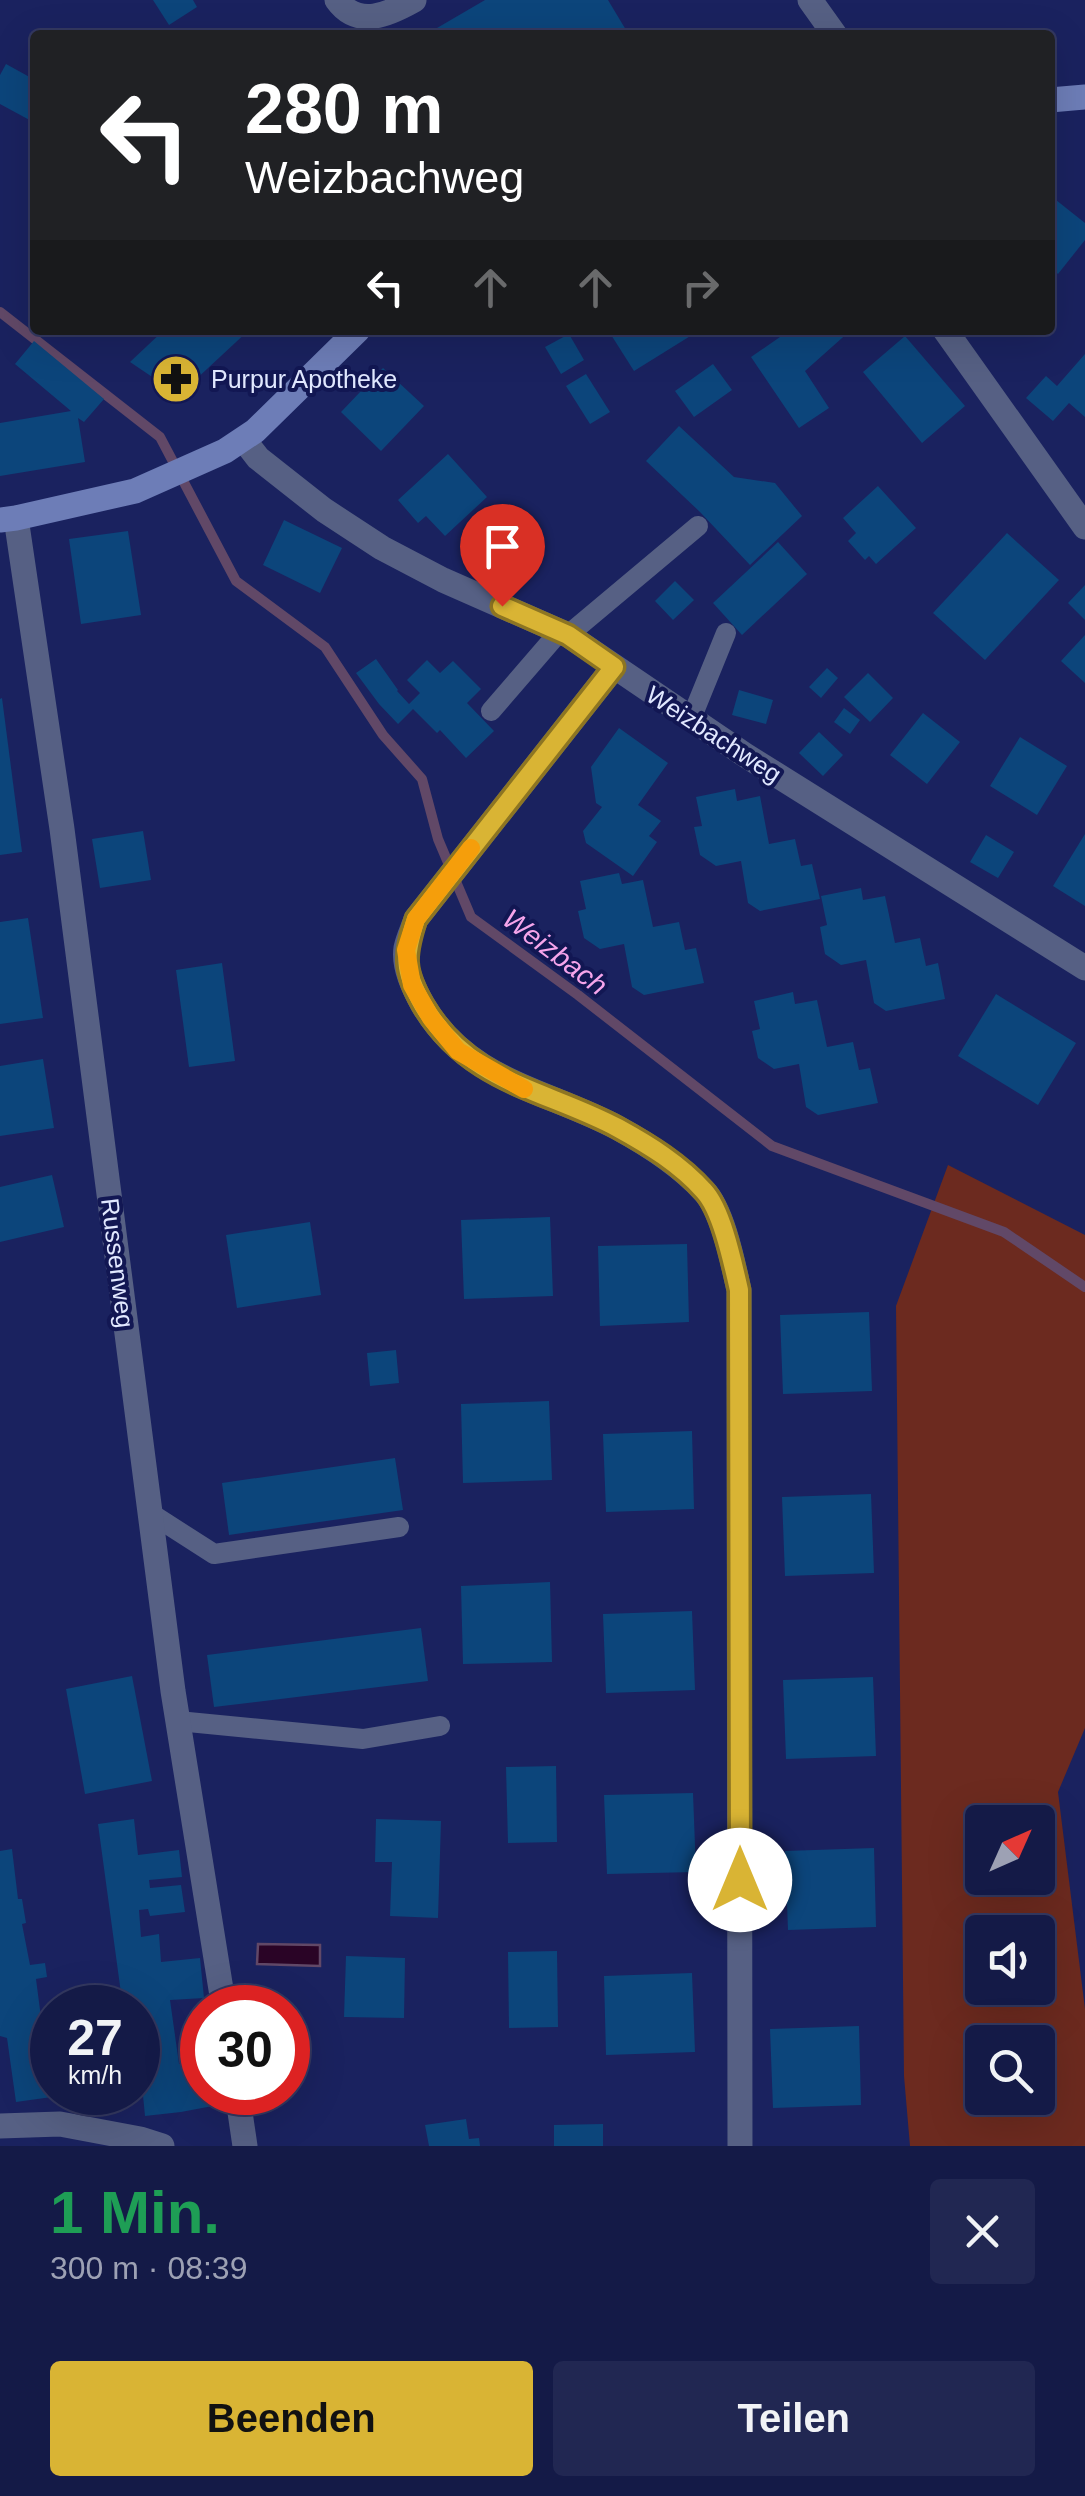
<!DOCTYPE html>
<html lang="de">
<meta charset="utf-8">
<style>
:root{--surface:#141a47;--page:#212752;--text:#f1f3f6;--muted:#9da1b4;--line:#333860;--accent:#d9b434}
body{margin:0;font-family:Arial,sans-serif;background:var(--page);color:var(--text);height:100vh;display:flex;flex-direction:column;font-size:38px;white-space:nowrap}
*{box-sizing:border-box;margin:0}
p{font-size:32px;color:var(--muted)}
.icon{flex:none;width:55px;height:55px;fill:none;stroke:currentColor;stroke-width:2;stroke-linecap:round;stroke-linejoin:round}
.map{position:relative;height:2146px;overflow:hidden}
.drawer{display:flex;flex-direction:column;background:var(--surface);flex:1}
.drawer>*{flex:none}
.guide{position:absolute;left:30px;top:30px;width:1025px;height:305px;border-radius:10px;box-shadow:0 10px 40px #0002,0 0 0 2px var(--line);background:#202124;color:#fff;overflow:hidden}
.needle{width:65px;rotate:45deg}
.controls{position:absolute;left:965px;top:1805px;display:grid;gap:20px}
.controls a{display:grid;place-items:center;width:90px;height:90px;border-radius:10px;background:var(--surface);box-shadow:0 10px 40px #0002,0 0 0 2px var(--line);font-size:50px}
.speed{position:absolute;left:30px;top:1985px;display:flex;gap:20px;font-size:50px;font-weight:700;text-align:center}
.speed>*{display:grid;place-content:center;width:130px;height:130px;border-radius:50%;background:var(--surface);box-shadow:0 10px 40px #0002,0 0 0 2px var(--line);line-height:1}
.speed small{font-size:25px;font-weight:400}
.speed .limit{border:15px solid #d22;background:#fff;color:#111}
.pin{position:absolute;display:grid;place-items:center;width:85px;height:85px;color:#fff;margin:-102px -42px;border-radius:50% 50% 50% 0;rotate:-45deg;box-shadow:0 0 10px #0007}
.pin .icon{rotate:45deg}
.me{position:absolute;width:110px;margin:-55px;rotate:0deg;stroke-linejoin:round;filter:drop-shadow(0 0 8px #0008)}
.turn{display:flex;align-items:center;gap:35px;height:210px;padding:0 50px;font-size:45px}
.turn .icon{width:130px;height:130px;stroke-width:2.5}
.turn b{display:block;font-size:70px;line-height:85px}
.lanes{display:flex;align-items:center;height:95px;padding:0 50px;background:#0003;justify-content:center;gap:50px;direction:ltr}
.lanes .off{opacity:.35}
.round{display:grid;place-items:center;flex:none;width:105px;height:105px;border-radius:10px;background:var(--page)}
.summary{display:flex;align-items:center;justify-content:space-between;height:170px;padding:0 50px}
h1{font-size:60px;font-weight:700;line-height:75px;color:#1e9e55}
.primary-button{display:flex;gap:20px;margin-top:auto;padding:20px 50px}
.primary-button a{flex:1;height:115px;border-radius:10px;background:var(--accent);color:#111;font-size:40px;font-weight:700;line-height:115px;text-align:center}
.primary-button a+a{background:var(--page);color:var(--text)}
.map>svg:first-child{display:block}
.green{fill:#6c2a1f;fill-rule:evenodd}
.water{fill:#2a0426;stroke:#614867;stroke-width:2.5}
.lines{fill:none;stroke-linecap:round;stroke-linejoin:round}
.stream{stroke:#614867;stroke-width:10}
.building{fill:#0c457b}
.service{stroke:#566084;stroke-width:20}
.minor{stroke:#566084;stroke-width:25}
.secondary{stroke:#6d7db7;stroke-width:25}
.route-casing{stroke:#8d7522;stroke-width:25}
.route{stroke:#d9b434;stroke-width:18}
.slow{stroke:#f59e0b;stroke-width:18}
.labels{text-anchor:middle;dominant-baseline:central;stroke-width:8;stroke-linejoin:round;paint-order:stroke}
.poi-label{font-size:25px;fill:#e1e8ff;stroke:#121753;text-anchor:start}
.street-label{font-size:25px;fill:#e1e8ff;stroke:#121753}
.water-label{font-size:28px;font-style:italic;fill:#f6a5eb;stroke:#121753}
</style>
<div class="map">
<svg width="1085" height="2146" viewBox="0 0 1085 2146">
<rect width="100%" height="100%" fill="#1a225f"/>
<path class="green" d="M948,1165L1085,1235V1728L1058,1792L1085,2009V2146H910L904,2076L896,1306ZM982,1822H1038V1878H982ZM982,1932H1038V1988H982ZM982,2042H1038V2098H982Z"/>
<polygon class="water" points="258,1944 320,1945 320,1966 257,1964"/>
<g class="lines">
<polyline class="stream" points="0,312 160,437 236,581 325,647 383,735 422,779 438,839 471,917 578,995 772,1146 1004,1232 1085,1287"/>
</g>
<g class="building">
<polygon points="153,0 193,0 197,7 169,25"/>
<polygon points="485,0 608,0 629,35 425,35"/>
<polygon points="6,64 35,80 35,123 0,104 0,75"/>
<polygon points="1056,200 1085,223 1085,240 1058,274 1050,267 1050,208"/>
<polygon points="164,330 249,330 179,395 130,362"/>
<polygon points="608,330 700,330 634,371"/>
<polygon points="790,330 851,330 805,371 829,408 799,428 751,357"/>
<polygon points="569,334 584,360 561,374 545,347"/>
<polygon points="905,336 965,406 922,443 863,372"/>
<polygon points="34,341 104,399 84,422 78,418 85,462 0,476 0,423 71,411 15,364"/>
<polygon points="1085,354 1085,417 1069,403 1053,421 1026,398 1046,376 1057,386"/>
<polygon points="713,364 732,390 694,417 675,391"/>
<polygon points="383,368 424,406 381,451 341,412"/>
<polygon points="586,374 610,412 590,424 566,386"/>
<polygon points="679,426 734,477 775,483 802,516 750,565 700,512 646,461"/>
<polygon points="448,454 487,497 445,536 426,516 418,523 398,500"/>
<polygon points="878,486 916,528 876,564 869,556 865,560 848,541 856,533 843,518"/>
<polygon points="284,520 342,548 320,593 263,565"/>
<polygon points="128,531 141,615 81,624 69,539"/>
<polygon points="1007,533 1059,580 985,660 933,613"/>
<polygon points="778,542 807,574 742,635 713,603"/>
<polygon points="675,581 694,600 673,620 655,601"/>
<polygon points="1085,585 1085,620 1068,603"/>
<polygon points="1085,635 1085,683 1061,661"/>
<polygon points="376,659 398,690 397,691 409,704 420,693 407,680 427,660 440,673 453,661 481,689 467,703 494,731 466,758 440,730 437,733 413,709 398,724 379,704 356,673"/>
<polygon points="827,668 838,678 821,698 809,687"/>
<polygon points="868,673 893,698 870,722 844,697"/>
<polygon points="739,690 773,700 766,724 732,715"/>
<polygon points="2,698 22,852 0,855 0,699"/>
<polygon points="844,708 860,720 850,734 834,722"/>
<polygon points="923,713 960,742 927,784 890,755"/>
<polygon points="619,728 668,763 638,805 661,821 649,836 657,842 633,876 586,843 583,831 602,807 596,803 591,767"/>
<polygon points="819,732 843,755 823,776 799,753"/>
<polygon points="1020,737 1067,766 1037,815 990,786"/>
<polygon points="735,789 737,801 760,796 769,844 795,839 801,866 812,864 820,899 760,911 748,903 741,861 716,866 700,855 694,827 702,826 696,797"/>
<polygon points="143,831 151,880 100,888 92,839"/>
<polygon points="1085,834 1085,906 1053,886"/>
<polygon points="986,835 1014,852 998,878 970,862"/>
<polygon points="619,873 622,884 643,880 653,927 679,922 685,950 696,948 704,983 644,995 632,987 624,944 600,949 584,938 578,911 586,909 580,881"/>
<polygon points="861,888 863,900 885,896 895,943 920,938 926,966 938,963 945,999 886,1011 874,1003 866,960 841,965 825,954 820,927 827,925 821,896"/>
<polygon points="28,918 43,1018 0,1024 0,922"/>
<polygon points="222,963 235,1061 189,1067 176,970"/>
<polygon points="793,992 795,1004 817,1000 827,1047 853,1042 859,1070 870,1068 878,1103 818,1115 806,1107 799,1064 774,1069 758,1058 752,1031 760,1029 754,1001"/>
<polygon points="996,994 1076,1043 1038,1105 958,1056"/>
<polygon points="43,1059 54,1128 0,1136 0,1066"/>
<polygon points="52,1175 64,1227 0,1242 0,1187"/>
<polygon points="550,1217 553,1296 464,1299 461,1220"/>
<polygon points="310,1222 321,1295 237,1308 226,1235"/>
<polygon points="687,1244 689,1322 600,1326 598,1246"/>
<polygon points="869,1312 872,1391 783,1394 780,1315"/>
<polygon points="396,1350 399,1383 370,1386 367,1353"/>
<polygon points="549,1401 552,1480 463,1483 461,1404"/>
<polygon points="692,1431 694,1509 606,1512 603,1434"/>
<polygon points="395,1458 403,1510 229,1535 222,1483"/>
<polygon points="871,1494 874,1573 785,1576 782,1497"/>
<polygon points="550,1582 552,1662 463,1664 461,1586"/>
<polygon points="692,1611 695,1690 606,1693 603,1614"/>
<polygon points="421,1628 428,1681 214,1707 207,1655"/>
<polygon points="132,1676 152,1781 85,1794 66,1689"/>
<polygon points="873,1677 876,1756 786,1759 783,1680"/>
<polygon points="556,1766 557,1842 508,1843 506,1767"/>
<polygon points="693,1793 696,1872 607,1874 604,1795"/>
<polygon points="134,1819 138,1855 179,1850 182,1877 149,1880 150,1888 181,1885 185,1912 150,1916 148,1909 139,1910 141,1937 159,1934 161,1962 200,1958 204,1998 170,2000 179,2064 202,2061 202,2092 216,2092 218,2105 181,2112 145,2116 141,2075 138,2074 138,2008 123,2008 98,1824"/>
<polygon points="376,1819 441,1821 438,1918 390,1916 392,1862 375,1862"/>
<polygon points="874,1848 876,1927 788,1930 785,1851"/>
<polygon points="12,1849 18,1899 22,1899 26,1923 22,1924 30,1965 45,1963 47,1977 36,1979 42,2025 52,2023 52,2092 66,2092 66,2095 16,2102 7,2038 0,2036 0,1851"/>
<polygon points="557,1951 558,2027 509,2028 508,1952"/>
<polygon points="346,1956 405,1958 404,2018 344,2017"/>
<polygon points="692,1973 695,2052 606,2055 604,1976"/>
<polygon points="859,2026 861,2105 773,2108 770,2029"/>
<polygon points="466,2119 469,2139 479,2138 480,2146 429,2146 425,2125"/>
<polygon points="603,2124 603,2146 554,2146 554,2125"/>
</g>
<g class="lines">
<g class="service">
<polyline points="568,635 698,526"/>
<polyline points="491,711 560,631"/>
<polyline points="691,719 726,633"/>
<polyline points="150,1513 214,1554 399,1527"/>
<polyline points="178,1721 363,1739 440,1726"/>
</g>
<g class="minor">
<path d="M337,0C358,29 389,14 414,0"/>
<polyline points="810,0 835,35"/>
<polyline points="945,330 1085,527"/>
<polyline points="244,440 258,458 324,510 382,548 443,580 568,635 745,755 1085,968"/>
<polyline points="16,518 62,829 173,1691 224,2008"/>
<path d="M614,667L416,919C413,928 408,938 406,948C403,967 414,989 423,1005C468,1082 547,1090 618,1128C649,1145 680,1165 704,1191C723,1211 733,1263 739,1290L740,2146"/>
<polyline points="237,2092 245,2146"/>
<polyline points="0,2126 60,2124 140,2139 162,2146"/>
</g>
<g class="secondary">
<polyline points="1050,100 1085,97"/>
<polyline points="0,520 16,518 135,491 225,451 255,431 358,330"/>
</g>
</g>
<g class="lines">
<g class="route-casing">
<path id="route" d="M502,606L568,635L614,667L416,919C404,956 403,970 423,1005C470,1084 545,1089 618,1128C649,1145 680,1164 704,1191C722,1210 733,1264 739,1290L740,1880"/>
</g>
<use href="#route" class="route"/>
<polyline class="slow" points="471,848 416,919 406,950 412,985 431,1018 458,1051 524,1089"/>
</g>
<defs>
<g id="pharmacy-disc" transform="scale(2.5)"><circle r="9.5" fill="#d9b434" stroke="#121753"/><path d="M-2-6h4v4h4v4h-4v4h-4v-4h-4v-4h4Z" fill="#111"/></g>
</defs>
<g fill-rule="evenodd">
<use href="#pharmacy-disc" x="176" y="379"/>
</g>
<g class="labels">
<g class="poi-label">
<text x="211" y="379">Purpur Apotheke</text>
</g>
<g class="street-label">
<text transform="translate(714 734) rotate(33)">Weizbachweg</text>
<text transform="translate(118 1263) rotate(83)">Russenweg</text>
</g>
<g class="water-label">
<text transform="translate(555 952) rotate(37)">Weizbach</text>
</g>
</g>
</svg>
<div class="controls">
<a><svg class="needle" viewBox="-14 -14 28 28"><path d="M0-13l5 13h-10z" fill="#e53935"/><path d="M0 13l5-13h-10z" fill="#9da1b4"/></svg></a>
<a><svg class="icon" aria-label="sound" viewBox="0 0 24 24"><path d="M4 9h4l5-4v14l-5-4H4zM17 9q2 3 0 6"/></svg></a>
<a><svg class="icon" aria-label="search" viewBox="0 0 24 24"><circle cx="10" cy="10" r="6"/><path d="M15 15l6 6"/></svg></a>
</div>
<div class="speed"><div>27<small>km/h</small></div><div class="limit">30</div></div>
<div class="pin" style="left:502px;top:606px;background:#d93025"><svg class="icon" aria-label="arrive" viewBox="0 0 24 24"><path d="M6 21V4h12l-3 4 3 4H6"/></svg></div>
<svg class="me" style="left:740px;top:1880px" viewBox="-20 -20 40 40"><circle r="19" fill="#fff"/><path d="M0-13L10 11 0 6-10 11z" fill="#d9b434"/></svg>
<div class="guide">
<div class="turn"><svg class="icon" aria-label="left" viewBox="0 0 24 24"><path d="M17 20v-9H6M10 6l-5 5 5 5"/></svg><div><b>280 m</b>Weizbachweg</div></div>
<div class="lanes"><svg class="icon" aria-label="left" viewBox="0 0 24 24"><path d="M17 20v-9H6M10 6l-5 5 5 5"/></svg><svg class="icon off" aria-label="ahead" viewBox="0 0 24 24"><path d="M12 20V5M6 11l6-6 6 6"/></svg><svg class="icon off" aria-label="ahead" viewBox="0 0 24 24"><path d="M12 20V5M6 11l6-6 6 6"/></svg><svg class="icon off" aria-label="right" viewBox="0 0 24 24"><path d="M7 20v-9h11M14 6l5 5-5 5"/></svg></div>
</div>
</div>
<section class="drawer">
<div class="summary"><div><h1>1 Min.</h1><p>300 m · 08:39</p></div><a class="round"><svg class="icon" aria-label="close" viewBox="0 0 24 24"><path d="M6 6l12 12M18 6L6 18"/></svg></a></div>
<div class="primary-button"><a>Beenden</a><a>Teilen</a></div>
</section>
